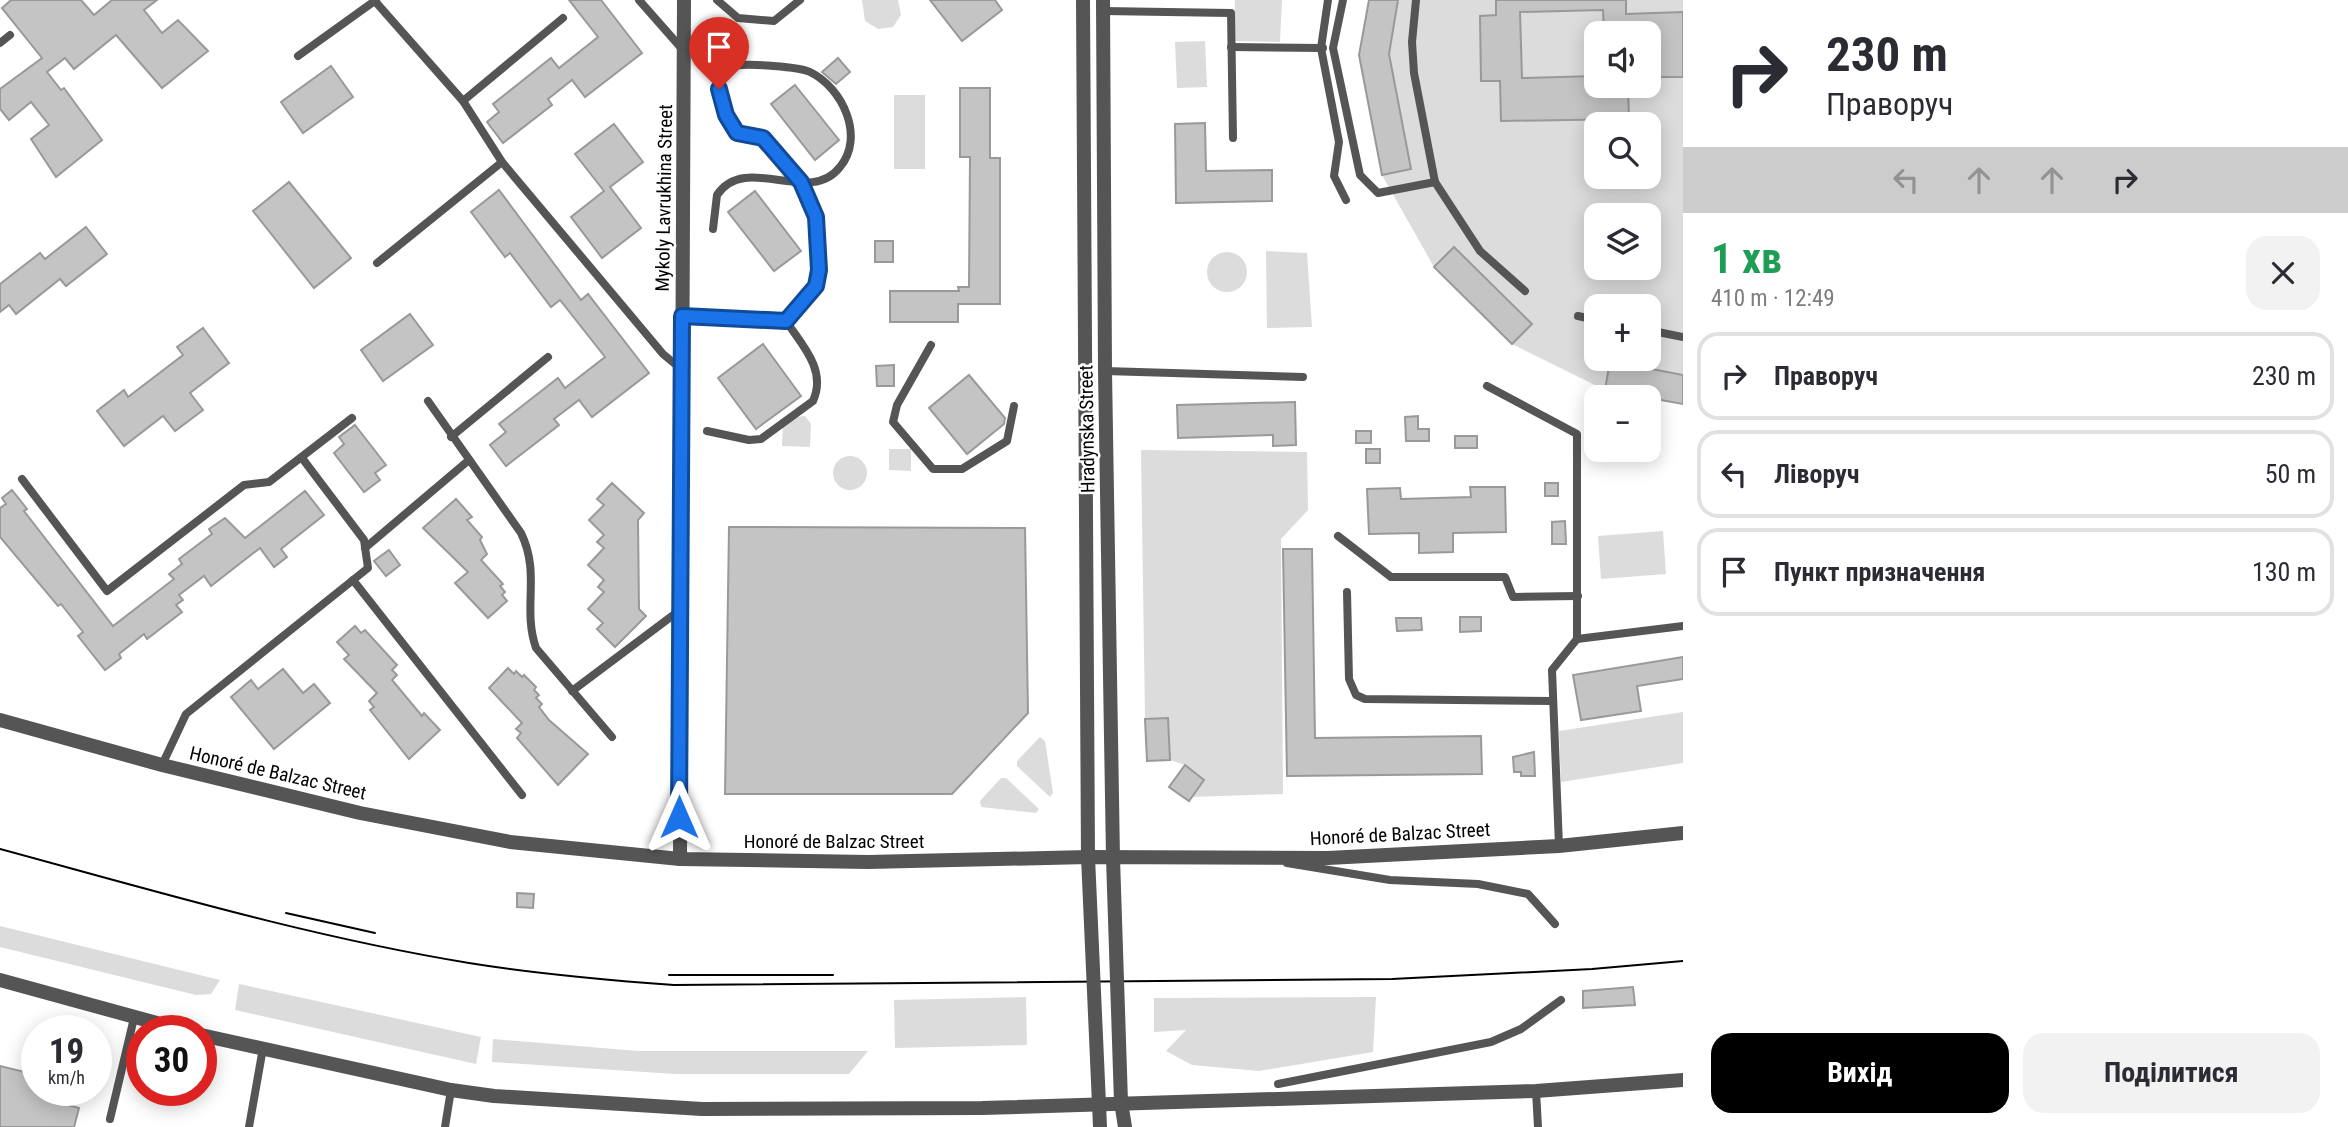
<!DOCTYPE html>
<html lang="uk">
<meta charset="utf-8">
<style>
:root{--surface:#fff;--page:#f2f2f3;--text:#2b2b33;--muted:#7c7c81;--line:#e1e1e2;--accent:#000}
body{margin:0;font-family:"Roboto Condensed",sans-serif;background:var(--page);color:var(--text);height:100vh;display:flex;flex-direction:column;font-size:26px;white-space:nowrap}
*{box-sizing:border-box;margin:0}
p{font-size:23px;color:var(--muted)}
.icon{flex:none;width:38px;height:38px;fill:none;stroke:currentColor;stroke-width:2;stroke-linecap:round;stroke-linejoin:round}
.map{position:relative;flex:1;overflow:hidden}
.panel{display:flex;flex-direction:column;background:var(--surface);width:665px}
.panel>*{flex:none}
.guide{background:#fff;color:var(--text);overflow:hidden}
.buttons{position:absolute;left:1584px;top:21px;display:grid;gap:14px}
.buttons a{display:grid;place-items:center;width:77px;height:77px;border-radius:14px;background:var(--surface);box-shadow:0 4px 18px #0003;font-size:35px}
.speed{position:absolute;left:21px;top:1015px;display:flex;gap:14px;font-size:35px;font-weight:700;text-align:center}
.speed>*{display:grid;place-content:center;width:91px;height:91px;border-radius:50%;background:var(--surface);box-shadow:0 4px 18px #0003;line-height:1}
.speed small{font-size:18px;font-weight:400}
.speed .limit{border:10px solid #d22;background:#fff;color:#111}
.pin{position:absolute;display:grid;place-items:center;width:60px;height:60px;color:#fff;margin:-72px -30px;border-radius:50% 50% 50% 0;rotate:-45deg;box-shadow:0 0 7px #0007}
.pin .icon{rotate:45deg}
.me{position:absolute;width:77px;margin:-38px;rotate:0deg;stroke-linejoin:round;filter:drop-shadow(0 0 5px #0008)}
.turn{display:flex;align-items:center;gap:24px;height:147px;padding:0 28px;font-size:32px}
.turn .icon{width:91px;height:91px;stroke-width:2.5}
.turn b{display:block;font-size:49px;line-height:60px}
.lanes{display:flex;align-items:center;height:66px;padding:0 28px;background:#0003;justify-content:center;gap:35px;direction:ltr}
.lanes .off{opacity:.35}
.round{display:grid;place-items:center;flex:none;width:74px;height:74px;border-radius:21px;background:var(--page)}
.head{display:flex;align-items:center;justify-content:space-between;height:119px;padding:0 28px}
h1{font-size:42px;font-weight:700;line-height:52px;color:#1e9e55}
.cta{display:flex;gap:14px;margin-top:auto;padding:14px 28px}
.cta a{flex:1;height:80px;border-radius:21px;background:var(--accent);color:#fff;font-size:28px;font-weight:700;line-height:80px;text-align:center}
.cta a+a{background:var(--page);color:var(--text)}
ul{padding:0;list-style:none}
li{display:flex;align-items:center;gap:21px;height:88px;margin:0 14px 10px;padding:0 14px;border:4px solid var(--line);border-radius:21px}
li div{flex:1}
li b{display:block;font-size:26px}
li em{font-style:normal}
main{display:flex;flex:1;min-height:0}
.map>svg:first-child{display:block}
.green{fill:#dcdcdc;fill-rule:evenodd}
.building{fill:#c4c4c4;stroke:#999;stroke-width:2}
.lines{fill:none;stroke-linecap:round;stroke-linejoin:round}
.service{stroke:#555;stroke-width:8}
.minor{stroke:#555;stroke-width:14}
.tertiary{stroke:#555;stroke-width:14}
.tram{stroke:#000;stroke-width:2}
.tertiary-bridge{stroke:#555;stroke-width:14}
.route-casing{stroke:#114b97;stroke-width:18}
.route{stroke:#1a73e8;stroke-width:12}
.labels{text-anchor:middle;dominant-baseline:central;stroke-width:5;stroke-linejoin:round;paint-order:stroke}
.street-label{font-size:19px;fill:#000;stroke:#fff}
</style>
<main>
<div class="map">
<svg width="1683" height="1127" viewBox="0 0 1683 1127">
<rect width="100%" height="100%" fill="#fff"/>
<g class="green">
<polygon points="862,0 898,0 901,15 893,27 878,29 865,21"/>
<polygon points="1235,0 1282,0 1280,42 1234,41"/>
<path d="M1398,0H1683V375L1610,362L1605,390L1512,344L1532,324L1454,247L1434,267L1382,175L1411,169L1389,54ZM1596,33H1648V86H1596ZM1596,124H1648V177H1596ZM1596,215H1648V268H1596ZM1596,306H1648V359H1596Z"/>
<polygon points="1205,41 1207,87 1177,88 1175,42"/>
<rect x="894" y="95" width="31" height="74"/>
<polygon points="1266,251 1307,253 1312,327 1267,328"/>
<circle cx="1227" cy="272" r="20"/>
<polygon points="805,416 811,424 810,447 782,446 783,424 795,417"/>
<polygon points="889,449 911,449 911,471 889,470"/>
<polygon points="1141,450 1307,452 1308,510 1281,539 1283,794 1192,797 1204,780 1185,765 1170,760 1168,719 1145,719"/>
<circle cx="850" cy="473" r="17"/>
<polygon points="1663,531 1666,574 1601,579 1598,536"/>
<polygon points="1683,712 1683,763 1561,782 1559,731"/>
<polygon points="1040,737 1045,741 1053,793 1050,797 1017,766 1017,761"/>
<polygon points="1001,778 1006,778 1039,809 1036,813 981,807 980,801"/>
<polygon points="0,926 220,980 211,994 196,995 0,947"/>
<polygon points="239,984 481,1037 476,1064 235,1010"/>
<polygon points="1026,997 1027,1045 895,1048 894,1000"/>
<polygon points="1376,997 1373,1052 1259,1071 1192,1065 1166,1051 1186,1030 1154,1032 1154,998"/>
<polygon points="493,1039 638,1051 868,1051 849,1074 675,1074 492,1062"/>
</g>
<g class="building">
<polygon points="11,0 81,0 94,15 112,0 157,0 144,10 162,33 178,20 208,51 162,88 116,35 74,69 65,58 47,72 61,90 64,88 102,140 56,177 31,139 49,125 31,102 9,120 0,109 0,89 42,58 2,8"/>
<polygon points="569,0 601,0 642,53 585,97 572,80 548,99 552,105 503,143 487,122 499,112 493,104 551,58 559,68 598,37"/>
<polygon points="930,0 995,0 1002,10 962,41"/>
<polygon points="1369,0 1398,0 1389,54 1411,169 1382,175 1359,55"/>
<polygon points="1496,0 1626,0 1626,14 1683,12 1683,77 1648,77 1648,33 1604,33 1603,10 1520,12 1522,78 1596,76 1596,86 1628,86 1629,119 1501,121 1500,81 1481,81 1480,16 1496,15"/>
<polygon points="838,58 850,72 836,84 822,72"/>
<polygon points="331,66 353,97 303,133 281,102"/>
<polygon points="795,85 839,140 815,160 771,104"/>
<polygon points="960,88 990,88 990,158 1000,158 1000,304 958,304 958,322 890,322 890,291 959,291 958,287 969,287 970,157 960,157"/>
<polygon points="1205,123 1206,171 1272,170 1272,201 1176,203 1175,124"/>
<polygon points="614,124 643,162 610,187 641,228 602,258 571,217 604,191 575,154"/>
<polygon points="289,182 351,258 314,288 253,211"/>
<polygon points="499,190 581,300 588,294 649,373 592,417 579,400 554,419 559,425 506,466 490,445 506,432 499,424 558,378 565,388 605,357 560,300 551,307 510,253 505,257 471,212"/>
<polygon points="755,191 801,251 774,271 728,212"/>
<polygon points="86,227 107,254 66,286 60,279 16,314 9,305 0,312 0,284 40,253 45,259"/>
<rect x="875" y="241" width="18" height="21"/>
<polygon points="1454,247 1532,324 1512,344 1434,267"/>
<polygon points="410,314 433,345 383,381 361,350"/>
<polygon points="203,328 229,363 190,393 203,410 175,431 163,416 124,446 97,411 124,390 128,397 183,355 177,347"/>
<polygon points="763,344 801,396 756,429 718,378"/>
<polygon points="1610,361 1683,375 1683,404 1605,390"/>
<polygon points="894,365 894,386 877,386 876,366"/>
<polygon points="969,375 1005,418 1004,424 967,454 929,408"/>
<polygon points="1295,402 1296,445 1273,446 1273,435 1178,438 1177,405"/>
<polygon points="1418,416 1418,429 1429,429 1429,441 1406,441 1405,417"/>
<polygon points="355,425 386,465 375,473 380,480 364,492 334,453 344,444 339,437"/>
<rect x="1356" y="431" width="15" height="12"/>
<rect x="1455" y="436" width="22" height="12"/>
<rect x="1366" y="449" width="14" height="14"/>
<polygon points="612,483 644,513 638,520 639,609 646,616 615,647 597,629 603,623 588,609 604,592 598,587 604,580 588,565 604,548 597,542 604,535 589,520 604,505 597,499"/>
<rect x="1545" y="483" width="13" height="13"/>
<polygon points="1470,487 1505,487 1506,532 1453,533 1453,552 1419,553 1419,533 1369,534 1367,489 1400,488 1401,499 1471,497"/>
<polygon points="12,490 27,509 24,511 113,626 174,579 169,574 182,564 179,559 212,534 209,529 225,518 245,538 305,491 324,515 281,549 287,557 274,567 260,548 211,586 204,576 179,595 183,600 176,605 182,612 147,639 144,634 119,654 121,658 105,670 78,636 83,632 61,604 58,606 0,537 0,508 6,504 2,498"/>
<polygon points="456,499 472,517 467,520 482,537 480,540 487,554 481,560 503,584 500,586 505,592 502,595 507,601 488,618 455,583 468,572 423,528"/>
<polygon points="1565,521 1566,544 1552,544 1552,522"/>
<polygon points="729,527 1025,528 1028,713 952,794 725,794"/>
<polygon points="1283,549 1312,549 1315,738 1481,736 1482,774 1287,776"/>
<polygon points="389,550 400,565 386,576 374,561"/>
<polygon points="1460,617 1481,617 1481,631 1460,632"/>
<polygon points="1396,618 1421,618 1422,630 1397,631"/>
<polygon points="355,626 361,633 365,630 397,665 392,670 397,675 392,680 422,716 424,713 440,730 409,759 370,710 374,707 369,701 377,693 344,659 349,655 337,642"/>
<polygon points="1683,657 1683,679 1637,686 1641,711 1581,720 1573,675"/>
<polygon points="508,668 514,674 516,671 522,677 524,675 536,687 534,690 539,695 536,698 542,704 539,707 549,720 588,754 558,785 517,738 521,733 516,729 522,723 489,688"/>
<polygon points="283,669 303,693 314,684 330,703 274,749 231,697 251,680 258,689"/>
<polygon points="1168,718 1170,760 1147,761 1145,719"/>
<polygon points="1534,752 1535,776 1521,776 1521,772 1514,772 1513,757"/>
<polygon points="1185,765 1204,780 1189,801 1169,787"/>
<polygon points="517,893 534,894 533,908 517,907"/>
<polygon points="1633,987 1635,1005 1583,1008 1583,991"/>
<polygon points="0,1066 37,1075 37,1090 67,1090 64,1104 79,1108 74,1127 0,1127"/>
</g>
<g class="lines">
<g class="service">
<polyline points="374,0 463,101 502,162 663,354 681,369"/>
<polyline points="639,0 683,50"/>
<polyline points="717,0 738,18 774,21 800,0"/>
<polyline points="1328,0 1321,48 1339,142 1334,176 1346,200"/>
<polyline points="1343,0 1333,48 1360,175 1378,193 1435,182"/>
<polyline points="1416,0 1412,42 1414,73 1435,182 1480,251 1525,291"/>
<polyline points="1103,11 1231,13 1233,138"/>
<polyline points="0,43 10,35"/>
<polyline points="1231,47 1323,48"/>
<polyline points="298,56 376,0"/>
<polyline points="463,101 563,18"/>
<polyline points="377,263 502,162"/>
<path d="M682,316L786,321L815,286L819,269L816,217L801,182L763,138C755,135 748,139 741,136C723,128 716,90 722,74C726,70 730,67 736,66C747,63 800,67 810,72C843,88 865,137 840,167C809,207 746,152 717,195L713,229"/>
<polyline points="1578,316 1596,320"/>
<polyline points="1648,330 1683,337"/>
<polyline points="931,345 897,405 893,422 933,469 962,469 1007,441 1014,406"/>
<polyline points="1105,371 1303,377"/>
<polyline points="1487,386 1577,434 1577,639 1552,670 1559,846"/>
<path d="M428,401L521,533C541,574 522,608 536,648L612,737"/>
<path d="M707,431L749,440L761,439L813,401C827,370 802,345 786,321"/>
<polyline points="451,437 548,357"/>
<polyline points="22,479 107,591 244,485 269,482 352,418"/>
<polyline points="1338,536 1391,577 1505,577 1513,597 1578,596"/>
<polyline points="365,548 469,460"/>
<polyline points="353,580 522,795"/>
<polyline points="1347,592 1349,679 1356,695 1365,699 1553,701"/>
<polyline points="1577,639 1683,626"/>
<polyline points="572,691 680,610"/>
<polyline points="162,765 186,714 368,568 364,540 302,458"/>
<polyline points="1287,863 1390,880 1478,884 1528,894 1555,924"/>
<polyline points="1278,1084 1491,1042 1521,1029 1561,1000"/>
<polyline points="1536,1091 1538,1127"/>
<polyline points="110,1119 134,1018"/>
<polyline points="249,1127 263,1048"/>
<polyline points="445,1127 451,1090"/>
</g>
<polyline class="minor" points="680,859 684,0"/>
<g class="tertiary">
<polyline points="1083,0 1088,857"/>
<polyline points="1103,0 1105,371 1113,858"/>
<polyline points="0,720 162,765 360,813 510,842 680,859 868,862 1088,857 1328,858 1559,846 1683,833"/>
<polyline points="0,980 186,1031"/>
<polyline points="201,1035 451,1090 494,1096 702,1109 982,1108 1536,1091 1683,1080"/>
<polyline points="1121,1102 1125,1127"/>
<polyline points="1099,1104 1100,1127"/>
</g>
<g class="tram">
<path d="M0,849C155,891 310,937 469,963C537,974 605,980 674,985L1392,979L1592,969L1683,961"/>
<polyline points="286,913 375,933"/>
<polyline points="669,975 833,975"/>
</g>
<g class="tertiary-bridge">
<polyline points="1088,857 1099,1104"/>
<polyline points="1113,858 1121,1102"/>
</g>
</g>
<g class="lines">
<g class="route-casing">
<polyline id="route" points="679,817 682,316 786,321 816,286 819,270 816,217 801,182 763,138 737,133 726,115 719,89"/>
</g>
<use href="#route" class="route"/>
</g>
<g class="labels">
<g class="street-label">
<text transform="translate(664 198) rotate(-89)">Mykoly Lavrukhina Street</text>
<text transform="translate(1087 429) rotate(-91)">Hradynska Street</text>
<text transform="translate(278 773) rotate(13)">Honoré de Balzac Street</text>
<text transform="translate(1400 834) rotate(-3)">Honoré de Balzac Street</text>
<text x="834" y="841">Honoré de Balzac Street</text>
</g>
</g>
</svg>
<div class="buttons">
<a><svg class="icon" aria-label="sound" viewBox="0 0 24 24"><path d="M4 9h4l5-4v14l-5-4H4zM17 9q2 3 0 6"/></svg></a>
<a><svg class="icon" aria-label="search" viewBox="0 0 24 24"><circle cx="10" cy="10" r="6"/><path d="M15 15l6 6"/></svg></a>
<a><svg class="icon" aria-label="layers" viewBox="0 0 24 24"><path d="M12 4l9 5-9 5-9-5zM3 14l9 5 9-5"/></svg></a>
<a>+</a>
<a>−</a>
</div>
<div class="speed"><div>19<small>km/h</small></div><div class="limit">30</div></div>
<div class="pin" style="left:719px;top:89px;background:#d93025"><svg class="icon" aria-label="arrive" viewBox="0 0 24 24"><path d="M6 21V4h12l-3 4 3 4H6"/></svg></div>
<svg class="me" style="left:679px;top:817px" viewBox="-20 -20 40 40"><path d="M0-17L14 15 0 8-14 15z" fill="#1a73e8" stroke="#fff" stroke-width="4"/></svg>
</div>
<section class="panel">
<div class="guide">
<div class="turn"><svg class="icon" aria-label="right" viewBox="0 0 24 24"><path d="M7 20v-9h11M14 6l5 5-5 5"/></svg><div><b>230 m</b>Праворуч</div></div>
<div class="lanes"><svg class="icon off" aria-label="left" viewBox="0 0 24 24"><path d="M17 20v-9H6M10 6l-5 5 5 5"/></svg><svg class="icon off" aria-label="ahead" viewBox="0 0 24 24"><path d="M12 20V5M6 11l6-6 6 6"/></svg><svg class="icon off" aria-label="ahead" viewBox="0 0 24 24"><path d="M12 20V5M6 11l6-6 6 6"/></svg><svg class="icon" aria-label="right" viewBox="0 0 24 24"><path d="M7 20v-9h11M14 6l5 5-5 5"/></svg></div>
</div>
<div class="head"><div><h1>1 хв</h1><p>410 m · 12:49</p></div><a class="round"><svg class="icon" aria-label="close" viewBox="0 0 24 24"><path d="M6 6l12 12M18 6L6 18"/></svg></a></div>
<ul>
<li><svg class="icon" aria-label="right" viewBox="0 0 24 24"><path d="M7 20v-9h11M14 6l5 5-5 5"/></svg><div><b>Праворуч</b></div><em>230 m</em></li>
<li><svg class="icon" aria-label="left" viewBox="0 0 24 24"><path d="M17 20v-9H6M10 6l-5 5 5 5"/></svg><div><b>Ліворуч</b></div><em>50 m</em></li>
<li><svg class="icon" aria-label="arrive" viewBox="0 0 24 24"><path d="M6 21V4h12l-3 4 3 4H6"/></svg><div><b>Пункт призначення</b></div><em>130 m</em></li>
</ul>
<div class="cta"><a>Вихід</a><a>Поділитися</a></div>
</section>
</main>
